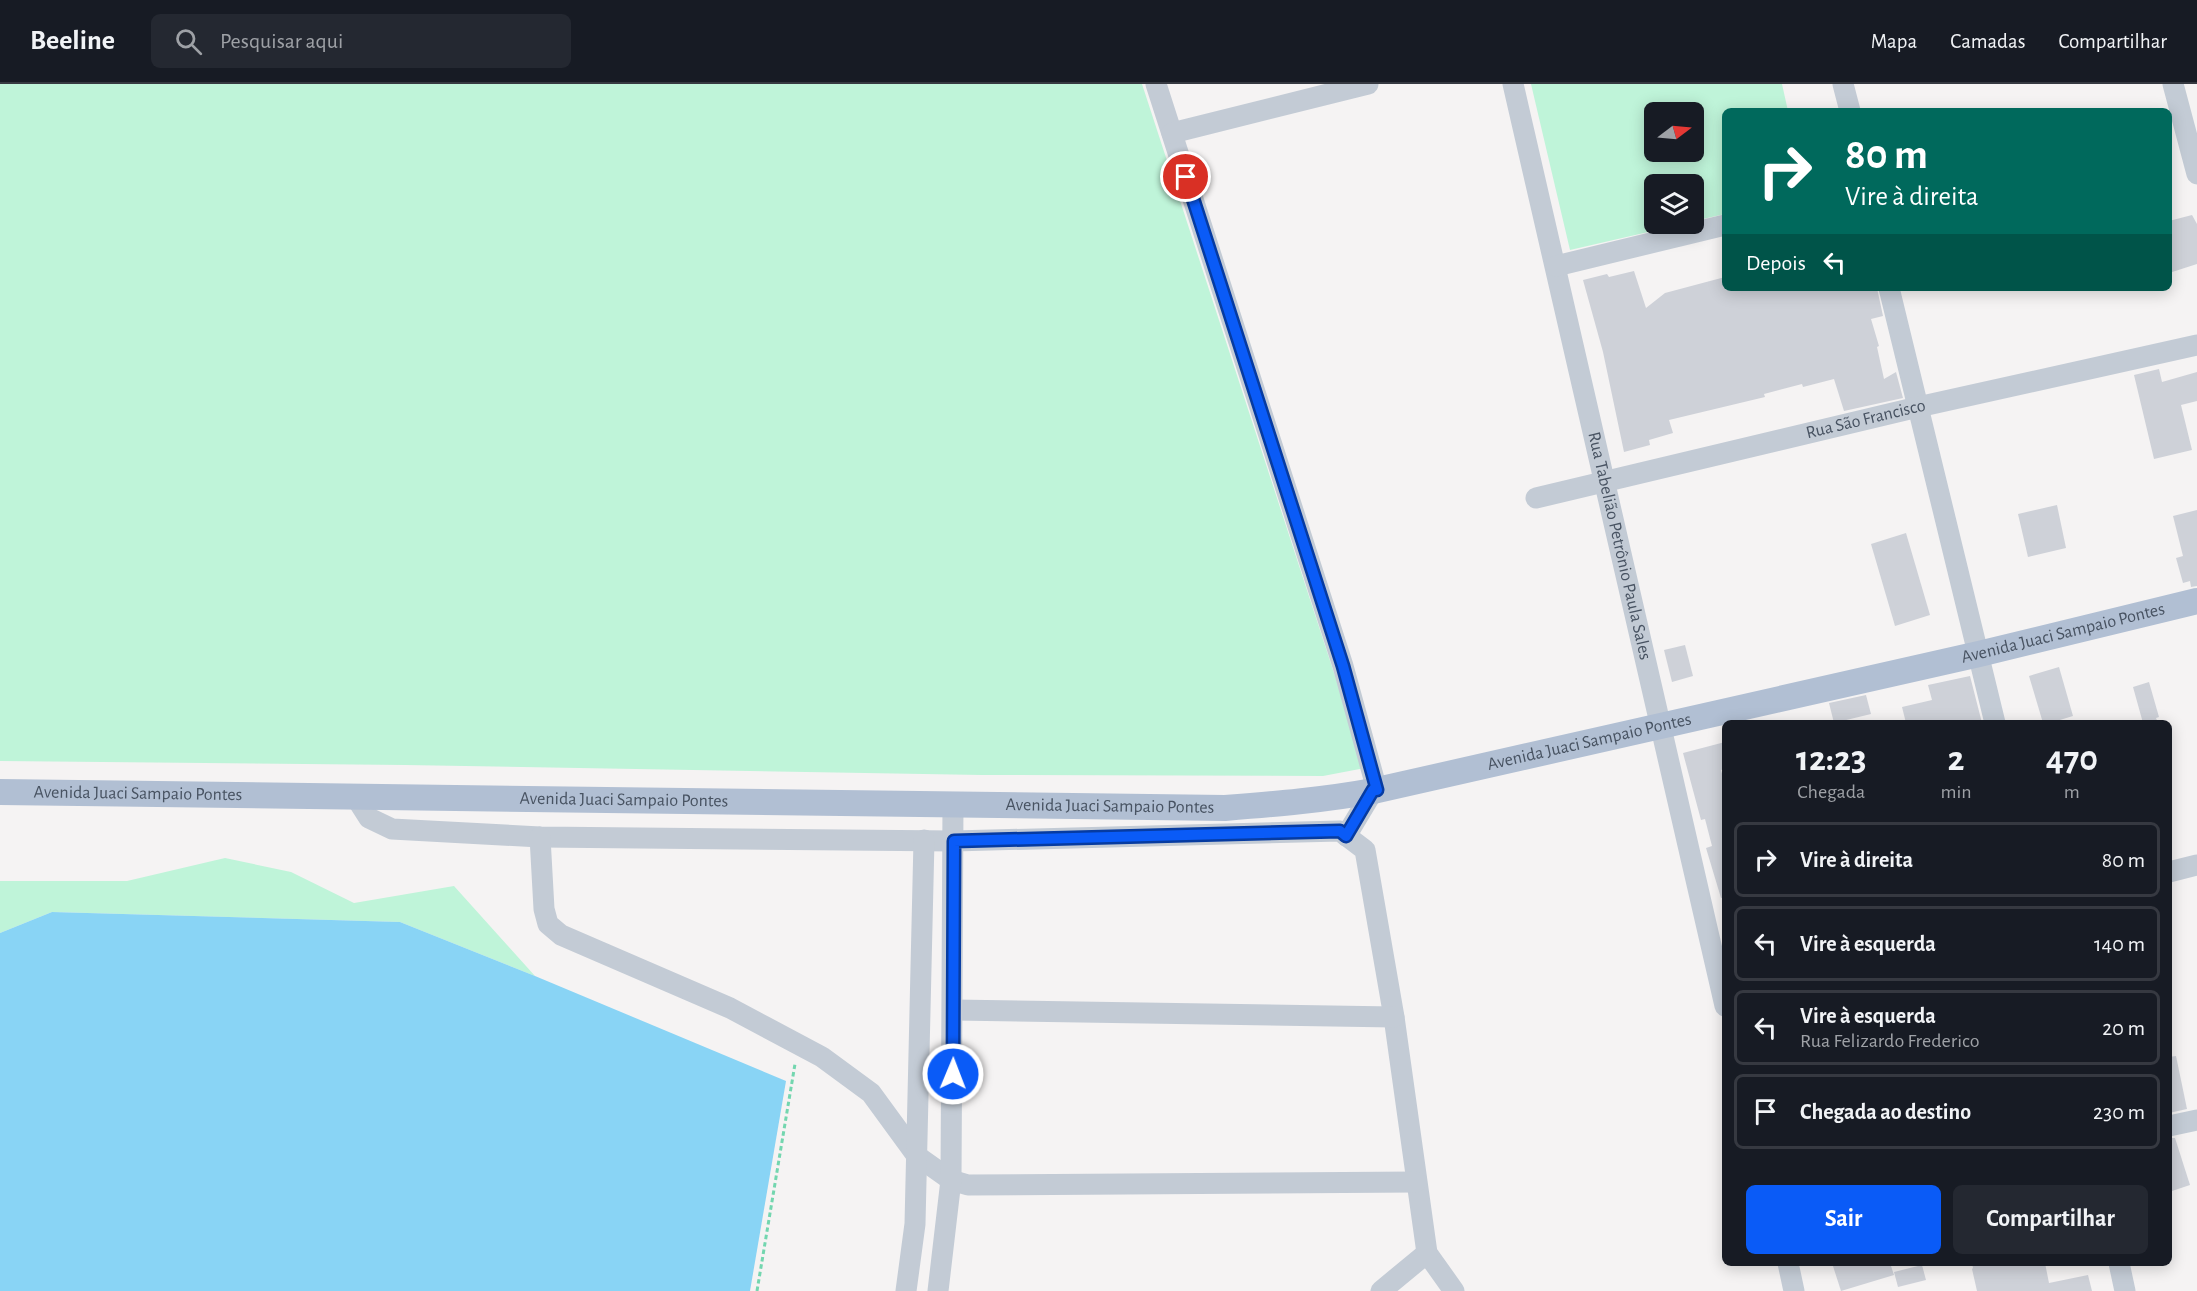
<!DOCTYPE html>
<html lang="pt">
<meta charset="utf-8">
<style>
:root{--surface:#171b24;--page:#242831;--text:#f1f3f6;--muted:#9ea1a6;--line:#363941;--accent:#0a5bf7}
body{margin:0;font-family:"Alegreya Sans",sans-serif;background:var(--page);color:var(--text);height:100vh;display:flex;flex-direction:column;font-size:22px;white-space:nowrap}
*{box-sizing:border-box;margin:0}
p{font-size:20px;color:var(--muted)}
.icon{flex:none;width:33px;height:33px;fill:none;stroke:currentColor;stroke-width:2;stroke-linecap:round;stroke-linejoin:round}
.map{position:relative;flex:1;overflow:hidden}
.drawer{position:absolute;left:1722px;top:636px;width:450px;height:546px;display:flex;flex-direction:column;background:var(--surface);border-radius:9px;box-shadow:0 3px 15px #0003}
.drawer>*{flex:none}
.guide{position:absolute;left:1722px;top:24px;width:450px;height:183px;border-radius:9px;box-shadow:0 3px 15px #0003;background:#00695c;color:#fff;overflow:hidden}
.needle{width:39px;rotate:74deg}
.fabs{position:absolute;left:1644px;top:18px;display:grid;gap:12px}
.fabs a{display:grid;place-items:center;width:60px;height:60px;border-radius:9px;background:var(--surface);box-shadow:0 3px 15px #0003;font-size:30px}
.pin{position:absolute;display:grid;place-items:center;width:51px;height:51px;color:#fff;margin:-26px;border:3px solid #fff;border-radius:50%;box-shadow:0 2px 6px #0007}
.me{position:absolute;width:66px;margin:-33px;rotate:1deg;stroke-linejoin:round;filter:drop-shadow(0 0 4px #0008)}
.turn{display:flex;align-items:center;gap:21px;height:126px;padding:0 24px;font-size:27px}
.turn .icon{width:78px;height:78px;stroke-width:2.5}
.turn b{display:block;font-size:42px;line-height:51px}
.then{display:flex;align-items:center;height:57px;padding:0 24px;background:#0003;gap:12px;font-size:22px}
.eta{display:flex;justify-content:space-evenly;align-items:center;height:102px;text-align:center}
.eta b{font-size:36px;font-weight:700;line-height:42px}
.cta{display:flex;gap:12px;margin-top:auto;padding:12px 24px}
.cta a{flex:1;height:69px;border-radius:9px;background:var(--accent);color:#fff;font-size:24px;font-weight:700;line-height:69px;text-align:center}
.cta a+a{background:var(--page);color:var(--text)}
ul{padding:0;list-style:none}
li{display:flex;align-items:center;gap:18px;height:75px;margin:0 12px 9px;padding:0 12px;border:3px solid var(--line);border-radius:9px}
li div{flex:1}
li b{display:block;font-size:22px}
li em{font-style:normal}
header{display:flex;align-items:center;gap:36px;box-sizing:border-box;height:84px;padding:0 30px;background:var(--surface);border-bottom:2px solid var(--line)}
header strong{font-size:28px}
nav{display:flex;gap:33px;margin-inline-start:auto;font-size:21px}
.search{width:420px;height:54px;background:var(--page);display:flex;align-items:center;gap:15px;box-sizing:border-box;padding:0 21px;border-radius:9px;color:var(--muted);font-size:22px}
.map>svg:first-child{display:block}
.green{fill:#bff4d9;fill-rule:evenodd}
.water{fill:#89d4f5}
.building{fill:#ced1d8}
.lines{fill:none;stroke-linecap:round;stroke-linejoin:round}
.path{stroke:#73d6af;stroke-width:3;stroke-dasharray:4.5 3;stroke-linecap:butt}
.minor{stroke:#c3cbd5;stroke-width:21}
.major{stroke:#b1bfd3;stroke-width:26}
.route-casing{stroke:#063ba1;stroke-width:15}
.route{stroke:#0a5bf7;stroke-width:10}
.labels{text-anchor:middle;dominant-baseline:central;stroke-width:4.5;stroke-linejoin:round;paint-order:stroke}
.street-label{font-size:18px;fill:#485362;stroke:#fff}
</style>
<header>
<strong>Beeline</strong>
<div class="search"><svg class="icon" aria-label="search" viewBox="0 0 24 24"><circle cx="10" cy="10" r="6"/><path d="M15 15l6 6"/></svg>Pesquisar aqui</div>
<nav><a>Mapa</a><a>Camadas</a><a>Compartilhar</a></nav>
</header>
<div class="map">
<svg width="2197" height="1207" viewBox="0 0 2197 1207">
<rect width="100%" height="100%" fill="#f5f3f3"/>
<g class="green">
<polygon points="0,0 1142,0 1365,684 1323,692 982,691 405,681 0,677"/>
<path d="M1531,0H1782L1788,27H1725V130L1694,137V100H1654V140H1683L1570,166ZM1694,28V68H1654V28Z"/>
<polygon points="225,774 291,788 354,819 454,802 535,892 400,838 52,828 0,849 0,797 127,797"/>
</g>
<polygon class="water" points="52,828 400,838 535,892 786,997 750,1207 0,1207 0,849"/>
<g class="building">
<polygon points="2192,131 2197,140 2197,180 2169,189 2169,137"/>
<polygon points="1634,187 1646,224 1665,209 1725,193 1725,204 1877,204 1883,232 1871,235 1879,262 1877,263 1884,295 1896,288 1903,314 1844,327 1834,295 1803,303 1802,300 1764,310 1765,313 1669,336 1673,349 1649,356 1650,361 1624,368 1603,268 1583,196 1607,190 1609,193"/>
<polygon points="2159,285 2162,298 2197,288 2197,317 2181,321 2192,366 2154,375 2134,291"/>
<polygon points="2057,421 2066,464 2028,473 2018,430"/>
<polygon points="2197,426 2197,502 2191,503 2190,497 2183,499 2176,474 2183,472 2173,432"/>
<polygon points="1906,449 1930,531 1895,542 1871,460"/>
<polygon points="1685,561 1693,592 1672,598 1664,566"/>
<polygon points="2059,583 2073,632 2050,639 2043,639 2029,592"/>
<polygon points="1970,592 1982,639 1906,639 1902,623 1932,616 1928,601"/>
<polygon points="2149,598 2159,633 2156,634 2158,639 2143,639 2133,603"/>
<polygon points="1866,611 1871,630 1834,639 1829,619"/>
<polygon points="1725,658 1725,685 1721,686 1725,701 1725,813 1721,814 1706,764 1712,762 1705,735 1701,736 1683,669"/>
<polygon points="2176,972 2187,1025 2169,1029 2169,973"/>
<polygon points="2169,1054 2175,1054 2190,1101 2169,1108"/>
<polygon points="1832,1179 1890,1179 1894,1191 1841,1207"/>
<polygon points="1972,1179 2045,1179 2049,1199 2088,1191 2092,1207 1977,1207 1972,1185 1973,1184"/>
<polygon points="1922,1181 1926,1196 1898,1203 1894,1188"/>
</g>
<g class="lines">
<polyline class="path" points="757,1207 795,980"/>
<g class="minor">
<polyline points="1156,0 1343,582 1377,706"/>
<path id="s1" d="M1513,0L1725,922"/>
<polyline points="1843,0 1850,27"/>
<polyline points="2173,0 2197,90"/>
<polyline points="1172,49 1368,0"/>
<polyline points="1556,182 1725,141"/>
<polyline points="1889,204 1995,639"/>
<path id="s2" d="M1536,414L1918,323L2197,261"/>
<polyline points="355,712 369,734 392,745 540,753 954,757 1340,747 1365,766 1394,933 1427,1169 1454,1207"/>
<polyline points="1346,752 1373,707"/>
<polyline points="540,753 544,825 548,840 561,851 730,924 822,973 871,1009 917,1072 951,1096 968,1101 1416,1098"/>
<polyline points="2169,788 2197,781"/>
<polyline points="954,926 1394,933"/>
<polyline points="2169,1042 2197,1036"/>
<polyline points="1788,1179 1794,1207"/>
<polyline points="2119,1179 2125,1207"/>
<polyline points="906,1207 915,1140 924,756"/>
<polyline points="938,1207 951,1096 953,719"/>
<polyline points="1381,1207 1427,1169"/>
</g>
<path class="major" id="s3" d="M0,708L1225,724C1275,720 1324,716 1373,707L1979,570L2197,517"/>
</g>
<g class="lines">
<g class="route-casing">
<polyline id="route" points="953,990 954,757 1340,747 1346,752 1373,706 1377,706 1343,582 1186,93"/>
</g>
<use href="#route" class="route"/>
</g>
<g class="labels">
<g class="street-label">
<text stroke="none"><textPath href="#s2" startOffset="339">Rua São Francisco</textPath></text>
<text stroke="none"><textPath href="#s1" startOffset="474">Rua Tabelião Petrônio Paula Sales</textPath></text>
<text stroke="none"><textPath href="#s3" startOffset="2082">Avenida Juaci Sampaio Pontes</textPath></text>
<text stroke="none"><textPath href="#s3" startOffset="1596">Avenida Juaci Sampaio Pontes</textPath></text>
<text stroke="none"><textPath href="#s3" startOffset="138">Avenida Juaci Sampaio Pontes</textPath></text>
<text stroke="none"><textPath href="#s3" startOffset="624">Avenida Juaci Sampaio Pontes</textPath></text>
<text stroke="none"><textPath href="#s3" startOffset="1110">Avenida Juaci Sampaio Pontes</textPath></text>
</g>
</g>
</svg>
<div class="fabs">
<a><svg class="needle" viewBox="-14 -14 28 28"><path d="M0-13l5 13h-10z" fill="#e53935"/><path d="M0 13l5-13h-10z" fill="#9ea1a6"/></svg></a>
<a><svg class="icon" aria-label="layers" viewBox="0 0 24 24"><path d="M12 4l9 5-9 5-9-5zM3 14l9 5 9-5"/></svg></a>
</div>
<div class="pin" style="left:1186px;top:93px;background:#d93025"><svg class="icon" aria-label="arrive" viewBox="0 0 24 24"><path d="M6 21V4h12l-3 4 3 4H6"/></svg></div>
<svg class="me" style="left:953px;top:990px" viewBox="-20 -20 40 40"><circle r="17" fill="#0a5bf7" stroke="#fff" stroke-width="3"/><path d="M0-11L8 9 0 5-8 9z" fill="#fff"/></svg>
<div class="guide">
<div class="turn"><svg class="icon" aria-label="right" viewBox="0 0 24 24"><path d="M7 20v-9h11M14 6l5 5-5 5"/></svg><div><b>80 m</b>Vire à direita</div></div>
<div class="then">Depois<svg class="icon" aria-label="left" viewBox="0 0 24 24"><path d="M17 20v-9H6M10 6l-5 5 5 5"/></svg></div>
</div>
<section class="drawer">
<div class="eta">
<div><b>12:23</b><p>Chegada</p></div>
<div><b>2</b><p>min</p></div>
<div><b>470</b><p>m</p></div>
</div>
<ul>
<li><svg class="icon" aria-label="right" viewBox="0 0 24 24"><path d="M7 20v-9h11M14 6l5 5-5 5"/></svg><div><b>Vire à direita</b></div><em>80 m</em></li>
<li><svg class="icon" aria-label="left" viewBox="0 0 24 24"><path d="M17 20v-9H6M10 6l-5 5 5 5"/></svg><div><b>Vire à esquerda</b></div><em>140 m</em></li>
<li><svg class="icon" aria-label="left" viewBox="0 0 24 24"><path d="M17 20v-9H6M10 6l-5 5 5 5"/></svg><div><b>Vire à esquerda</b><p>Rua Felizardo Frederico</p></div><em>20 m</em></li>
<li><svg class="icon" aria-label="arrive" viewBox="0 0 24 24"><path d="M6 21V4h12l-3 4 3 4H6"/></svg><div><b>Chegada ao destino</b></div><em>230 m</em></li>
</ul>
<div class="cta"><a>Sair</a><a>Compartilhar</a></div>
</section>
</div>
